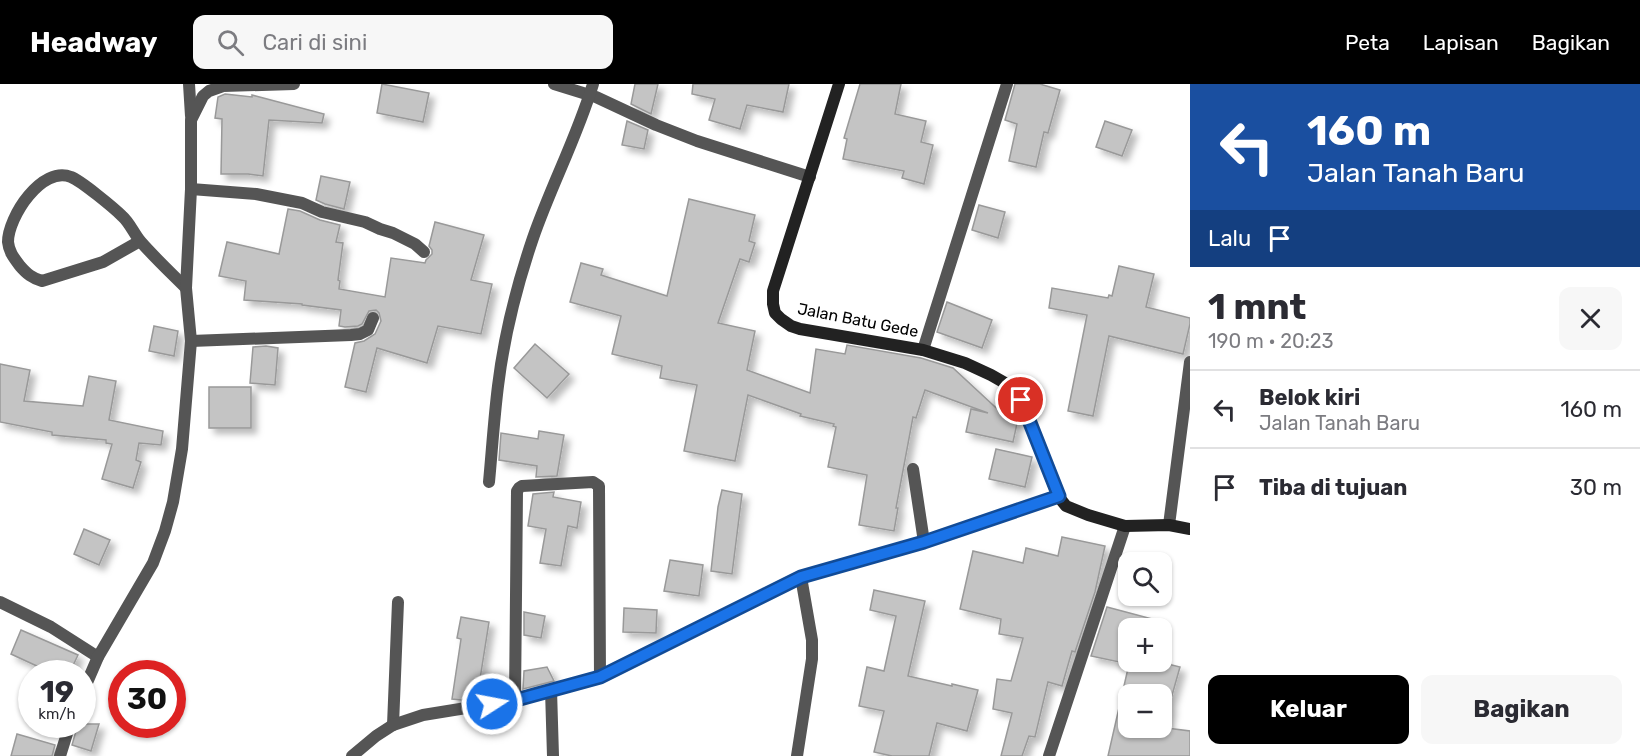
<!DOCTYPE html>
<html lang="id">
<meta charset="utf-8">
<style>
:root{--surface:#fff;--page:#f7f7f7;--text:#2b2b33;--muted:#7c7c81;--line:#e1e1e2;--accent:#000}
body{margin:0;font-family:Rubik,sans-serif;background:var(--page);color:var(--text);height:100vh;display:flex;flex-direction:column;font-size:22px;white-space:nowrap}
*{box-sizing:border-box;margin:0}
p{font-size:20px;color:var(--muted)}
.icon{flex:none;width:33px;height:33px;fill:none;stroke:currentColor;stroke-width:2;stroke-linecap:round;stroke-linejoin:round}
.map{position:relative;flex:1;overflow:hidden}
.side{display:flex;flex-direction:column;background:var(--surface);width:450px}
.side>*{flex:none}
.banner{background:#1a4fa0;color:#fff;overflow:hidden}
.tools{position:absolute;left:1118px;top:468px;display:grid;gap:12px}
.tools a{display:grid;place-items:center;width:54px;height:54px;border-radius:12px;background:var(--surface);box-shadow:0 2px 4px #0004;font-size:30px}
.speed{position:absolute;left:18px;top:576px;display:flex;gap:12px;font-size:30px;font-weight:700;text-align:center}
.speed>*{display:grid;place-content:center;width:78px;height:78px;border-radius:50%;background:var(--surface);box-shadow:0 2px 4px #0004;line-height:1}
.speed small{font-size:15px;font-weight:400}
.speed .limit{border:9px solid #d22;background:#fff;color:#111}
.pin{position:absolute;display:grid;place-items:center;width:51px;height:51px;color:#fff;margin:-26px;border:3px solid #fff;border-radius:50%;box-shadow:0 2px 6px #0007}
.me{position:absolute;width:66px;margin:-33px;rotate:79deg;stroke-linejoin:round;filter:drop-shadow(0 0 4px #0008)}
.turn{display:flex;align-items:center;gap:21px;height:126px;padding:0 18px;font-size:27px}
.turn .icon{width:78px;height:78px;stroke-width:2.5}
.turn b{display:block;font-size:42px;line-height:51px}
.then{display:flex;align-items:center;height:57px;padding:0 18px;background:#0003;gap:12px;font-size:22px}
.round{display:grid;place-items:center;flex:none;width:63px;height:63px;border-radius:12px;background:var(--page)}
.overview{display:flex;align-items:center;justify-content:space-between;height:102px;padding:0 18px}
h1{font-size:36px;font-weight:700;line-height:45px}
.primary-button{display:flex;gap:12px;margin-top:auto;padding:12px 18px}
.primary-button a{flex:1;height:69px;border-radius:12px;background:var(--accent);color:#fff;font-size:24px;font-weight:700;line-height:69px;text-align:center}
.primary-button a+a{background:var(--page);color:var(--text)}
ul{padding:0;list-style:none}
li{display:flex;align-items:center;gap:18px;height:78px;padding:0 18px;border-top:2px solid var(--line)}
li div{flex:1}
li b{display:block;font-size:22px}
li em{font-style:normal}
header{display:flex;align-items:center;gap:36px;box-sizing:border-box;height:84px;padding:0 30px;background:var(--accent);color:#fff}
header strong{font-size:28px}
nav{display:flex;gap:33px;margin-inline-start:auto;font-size:21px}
.search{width:420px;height:54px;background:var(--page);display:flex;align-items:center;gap:15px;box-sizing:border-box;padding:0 21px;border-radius:12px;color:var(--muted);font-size:22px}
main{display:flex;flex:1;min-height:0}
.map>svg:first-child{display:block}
.building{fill:#c4c4c4;stroke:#999;stroke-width:1.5;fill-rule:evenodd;filter:url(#shadow)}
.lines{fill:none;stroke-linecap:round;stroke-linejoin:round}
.lane{stroke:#555;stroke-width:12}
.street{stroke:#555;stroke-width:12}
.secondary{stroke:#222;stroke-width:12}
.route-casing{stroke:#114b97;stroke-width:15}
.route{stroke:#1a73e8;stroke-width:10}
.labels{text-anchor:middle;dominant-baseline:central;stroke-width:4.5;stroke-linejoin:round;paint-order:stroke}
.street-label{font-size:16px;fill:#000;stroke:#fff}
</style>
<header>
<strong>Headway</strong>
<div class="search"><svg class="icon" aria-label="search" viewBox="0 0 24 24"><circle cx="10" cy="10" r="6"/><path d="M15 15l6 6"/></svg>Cari di sini</div>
<nav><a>Peta</a><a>Lapisan</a><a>Bagikan</a></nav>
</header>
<main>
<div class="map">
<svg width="1190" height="672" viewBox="0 0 1190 672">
<defs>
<filter id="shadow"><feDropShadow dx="5.5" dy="5.5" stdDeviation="3" flood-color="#0004"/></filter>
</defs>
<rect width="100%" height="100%" fill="#fff"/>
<g class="building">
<polygon points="382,0 429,9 423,38 377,29"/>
<polygon points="635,0 658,0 651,30 631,20"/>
<polygon points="693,0 789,0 783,28 747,21 740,45 709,36 715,15 692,10"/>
<polygon points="860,0 901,0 895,30 926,37 921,58 933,61 924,100 902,94 904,87 843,75 847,55 844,54"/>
<polygon points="1015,0 1040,0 1060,6 1048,49 1044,48 1036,83 1009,77 1017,40 1005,36"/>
<polygon points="225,10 252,13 252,11 324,30 322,39 269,36 263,92 248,90 221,90 222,35 215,34 218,13"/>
<polygon points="627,37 648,46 644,65 622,61"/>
<polygon points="1105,37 1132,46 1122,72 1096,63"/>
<polygon points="321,92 350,98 344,125 325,120 316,116"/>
<polygon points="689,115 755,131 749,157 755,159 749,178 740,175 718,239 755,247 747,286 810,309 816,265 845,270 847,261 921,274 953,284 1006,333 1018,335 1013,358 966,348 971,325 988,329 925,306 916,334 913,333 896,424 898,424 894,447 859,441 867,391 828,383 836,343 833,342 834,340 800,332 801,330 748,311 735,377 684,367 697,301 660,294 662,282 612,270 621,232 570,218 581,179 603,185 601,191 667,212"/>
<polygon points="979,121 1005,128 998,154 972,146"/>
<polygon points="288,125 300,127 320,136 340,141 336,158 343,159 338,196 340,197 339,205 385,213 391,174 425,179 426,176 432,170 432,166 429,162 435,138 484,151 471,196 492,200 481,250 438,242 427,279 377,264 366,308 345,303 355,259 364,257 375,250 381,237 379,229 376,226 369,227 362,240 358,242 345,243 339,242 341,226 302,221 302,220 244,216 246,197 219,192 227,158 279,170"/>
<polygon points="1119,182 1154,190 1146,223 1190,234 1190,240 1183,270 1109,252 1093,332 1068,327 1087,231 1049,224 1052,204 1108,214 1109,211 1112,212"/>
<polygon points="947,218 992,236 982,264 937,248"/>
<polygon points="154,242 178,247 174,272 149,267"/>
<polygon points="535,260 569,290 547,314 514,284"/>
<polygon points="266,262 278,264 275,301 250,299 253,263"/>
<polygon points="0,280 30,286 24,317 83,322 89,292 116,297 109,336 163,347 161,361 139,359 136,376 141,378 133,404 102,395 112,360 106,359 106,356 52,351 52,348 0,338"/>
<rect x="209" y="303" width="42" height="41"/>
<polygon points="539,347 564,351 557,392 536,393 537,382 499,376 501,349 538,355"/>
<polygon points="996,365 1032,373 1025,403 989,395"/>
<polygon points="722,406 742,410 732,490 711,487 718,423"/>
<polygon points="554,408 553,413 581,418 577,444 568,442 561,482 540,479 546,445 528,442 533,410"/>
<polygon points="84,445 110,456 99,481 74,470"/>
<polygon points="1062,453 1105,462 1095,508 1075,568 1072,567 1062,602 1048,598 1035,653 1029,652 1022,672 1001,672 1012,629 993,625 997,595 1011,597 1023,554 999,550 1001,535 960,525 973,467 1023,479 1026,464 1058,472"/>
<polygon points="670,476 703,481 699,512 664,507"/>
<polygon points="874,506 925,517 908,592 952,602 952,600 978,606 967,647 937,639 929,672 892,672 874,668 884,627 859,622 867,583 884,587 896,532 870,526"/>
<path d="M1107,523L1156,536L1154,544H1128V578H1160L1180,583L1169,622H1171L1167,644L1190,647V672H1108L1129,580L1091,572ZM1128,610H1161V644H1128Z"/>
<polygon points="624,524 657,526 656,549 623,548"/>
<polygon points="524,528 545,532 541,554 524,551"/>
<polygon points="461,533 489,538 477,614 461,616 452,615 461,555 457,554"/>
<polygon points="21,546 78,571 69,590 54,590 11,570"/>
<polygon points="547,583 554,597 523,605 524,587"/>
<polygon points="78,640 99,640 91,667 72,661"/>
<polygon points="17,650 55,661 52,672 11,672"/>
</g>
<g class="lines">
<path class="lane" d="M140,157L103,178L42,197C32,194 27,190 20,182C14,174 9,168 8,158C8,133 42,81 71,93C80,96 114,124 122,132C130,139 134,150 141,158C155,174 171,189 186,204"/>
<g class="street">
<polyline points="189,0 191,32"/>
<polyline points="554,0 596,13 656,41 697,57 810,93"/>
<polyline points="191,105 256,110 302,119 322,128 365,138 380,145 393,149 415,160 424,168"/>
<polyline points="191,257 351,251 360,250 368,246 373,234"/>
<polyline points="923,266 1007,0"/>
<polyline points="913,385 924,458"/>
<path d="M489,398C492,366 494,334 498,302C504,252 517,201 533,154C551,102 577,53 593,0"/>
<polyline points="1169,441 1190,278"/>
<polyline points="0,518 51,543 98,573"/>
<polyline points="551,606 553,672"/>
<polyline points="82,610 98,573 153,479 165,447 173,418 182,365 191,257 186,204 191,105 191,36 203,12 209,7 223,2 294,0"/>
<polyline points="515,616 517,407 519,404 522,402 593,398 599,402 600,593"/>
<polyline points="393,641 398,518"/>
<polyline points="60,672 70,640"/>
<polyline points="352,672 376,652 393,641 423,631 515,616 600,593 801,493 924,458 1058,412"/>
<polyline points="797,672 812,575 812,556 801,493"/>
<polyline points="1049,672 1125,442"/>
</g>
<polyline class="secondary" points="839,0 773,207 773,220 775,229 781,235 791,242 800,245 923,266 965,279 991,291 1005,299 1021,316 1058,412 1066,422 1088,431 1125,442 1169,441 1190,445"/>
</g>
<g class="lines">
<g class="route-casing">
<polyline id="route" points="492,620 516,616 600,593 801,493 924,458 1059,412 1021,316"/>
</g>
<use href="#route" class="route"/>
</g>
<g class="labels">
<g class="street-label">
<text transform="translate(858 236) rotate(11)">Jalan Batu Gede</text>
</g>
</g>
</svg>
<div class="tools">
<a><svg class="icon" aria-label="search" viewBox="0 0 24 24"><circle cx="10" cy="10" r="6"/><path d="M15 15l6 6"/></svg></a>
<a>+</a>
<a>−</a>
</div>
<div class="speed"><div>19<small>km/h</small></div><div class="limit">30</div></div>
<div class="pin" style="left:1021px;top:316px;background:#d93025"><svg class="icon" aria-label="arrive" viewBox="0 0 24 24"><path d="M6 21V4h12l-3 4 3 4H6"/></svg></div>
<svg class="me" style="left:492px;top:620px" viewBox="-20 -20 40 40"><circle r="17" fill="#1a73e8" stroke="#fff" stroke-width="3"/><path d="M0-11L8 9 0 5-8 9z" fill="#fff"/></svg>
</div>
<section class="side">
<div class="banner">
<div class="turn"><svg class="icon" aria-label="left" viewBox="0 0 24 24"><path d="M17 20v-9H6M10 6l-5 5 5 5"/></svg><div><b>160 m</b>Jalan Tanah Baru</div></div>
<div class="then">Lalu<svg class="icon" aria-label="arrive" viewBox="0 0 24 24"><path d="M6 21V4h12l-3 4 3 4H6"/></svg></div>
</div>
<div class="overview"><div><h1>1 mnt</h1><p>190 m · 20:23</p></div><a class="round"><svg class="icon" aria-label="close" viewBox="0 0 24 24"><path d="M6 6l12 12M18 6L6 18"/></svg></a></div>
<ul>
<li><svg class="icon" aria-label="left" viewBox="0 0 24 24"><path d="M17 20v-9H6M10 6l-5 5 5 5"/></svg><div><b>Belok kiri</b><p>Jalan Tanah Baru</p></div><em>160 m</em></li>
<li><svg class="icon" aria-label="arrive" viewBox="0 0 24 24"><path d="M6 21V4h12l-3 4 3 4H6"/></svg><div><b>Tiba di tujuan</b></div><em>30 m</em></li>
</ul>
<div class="primary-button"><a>Keluar</a><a>Bagikan</a></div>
</section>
</main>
